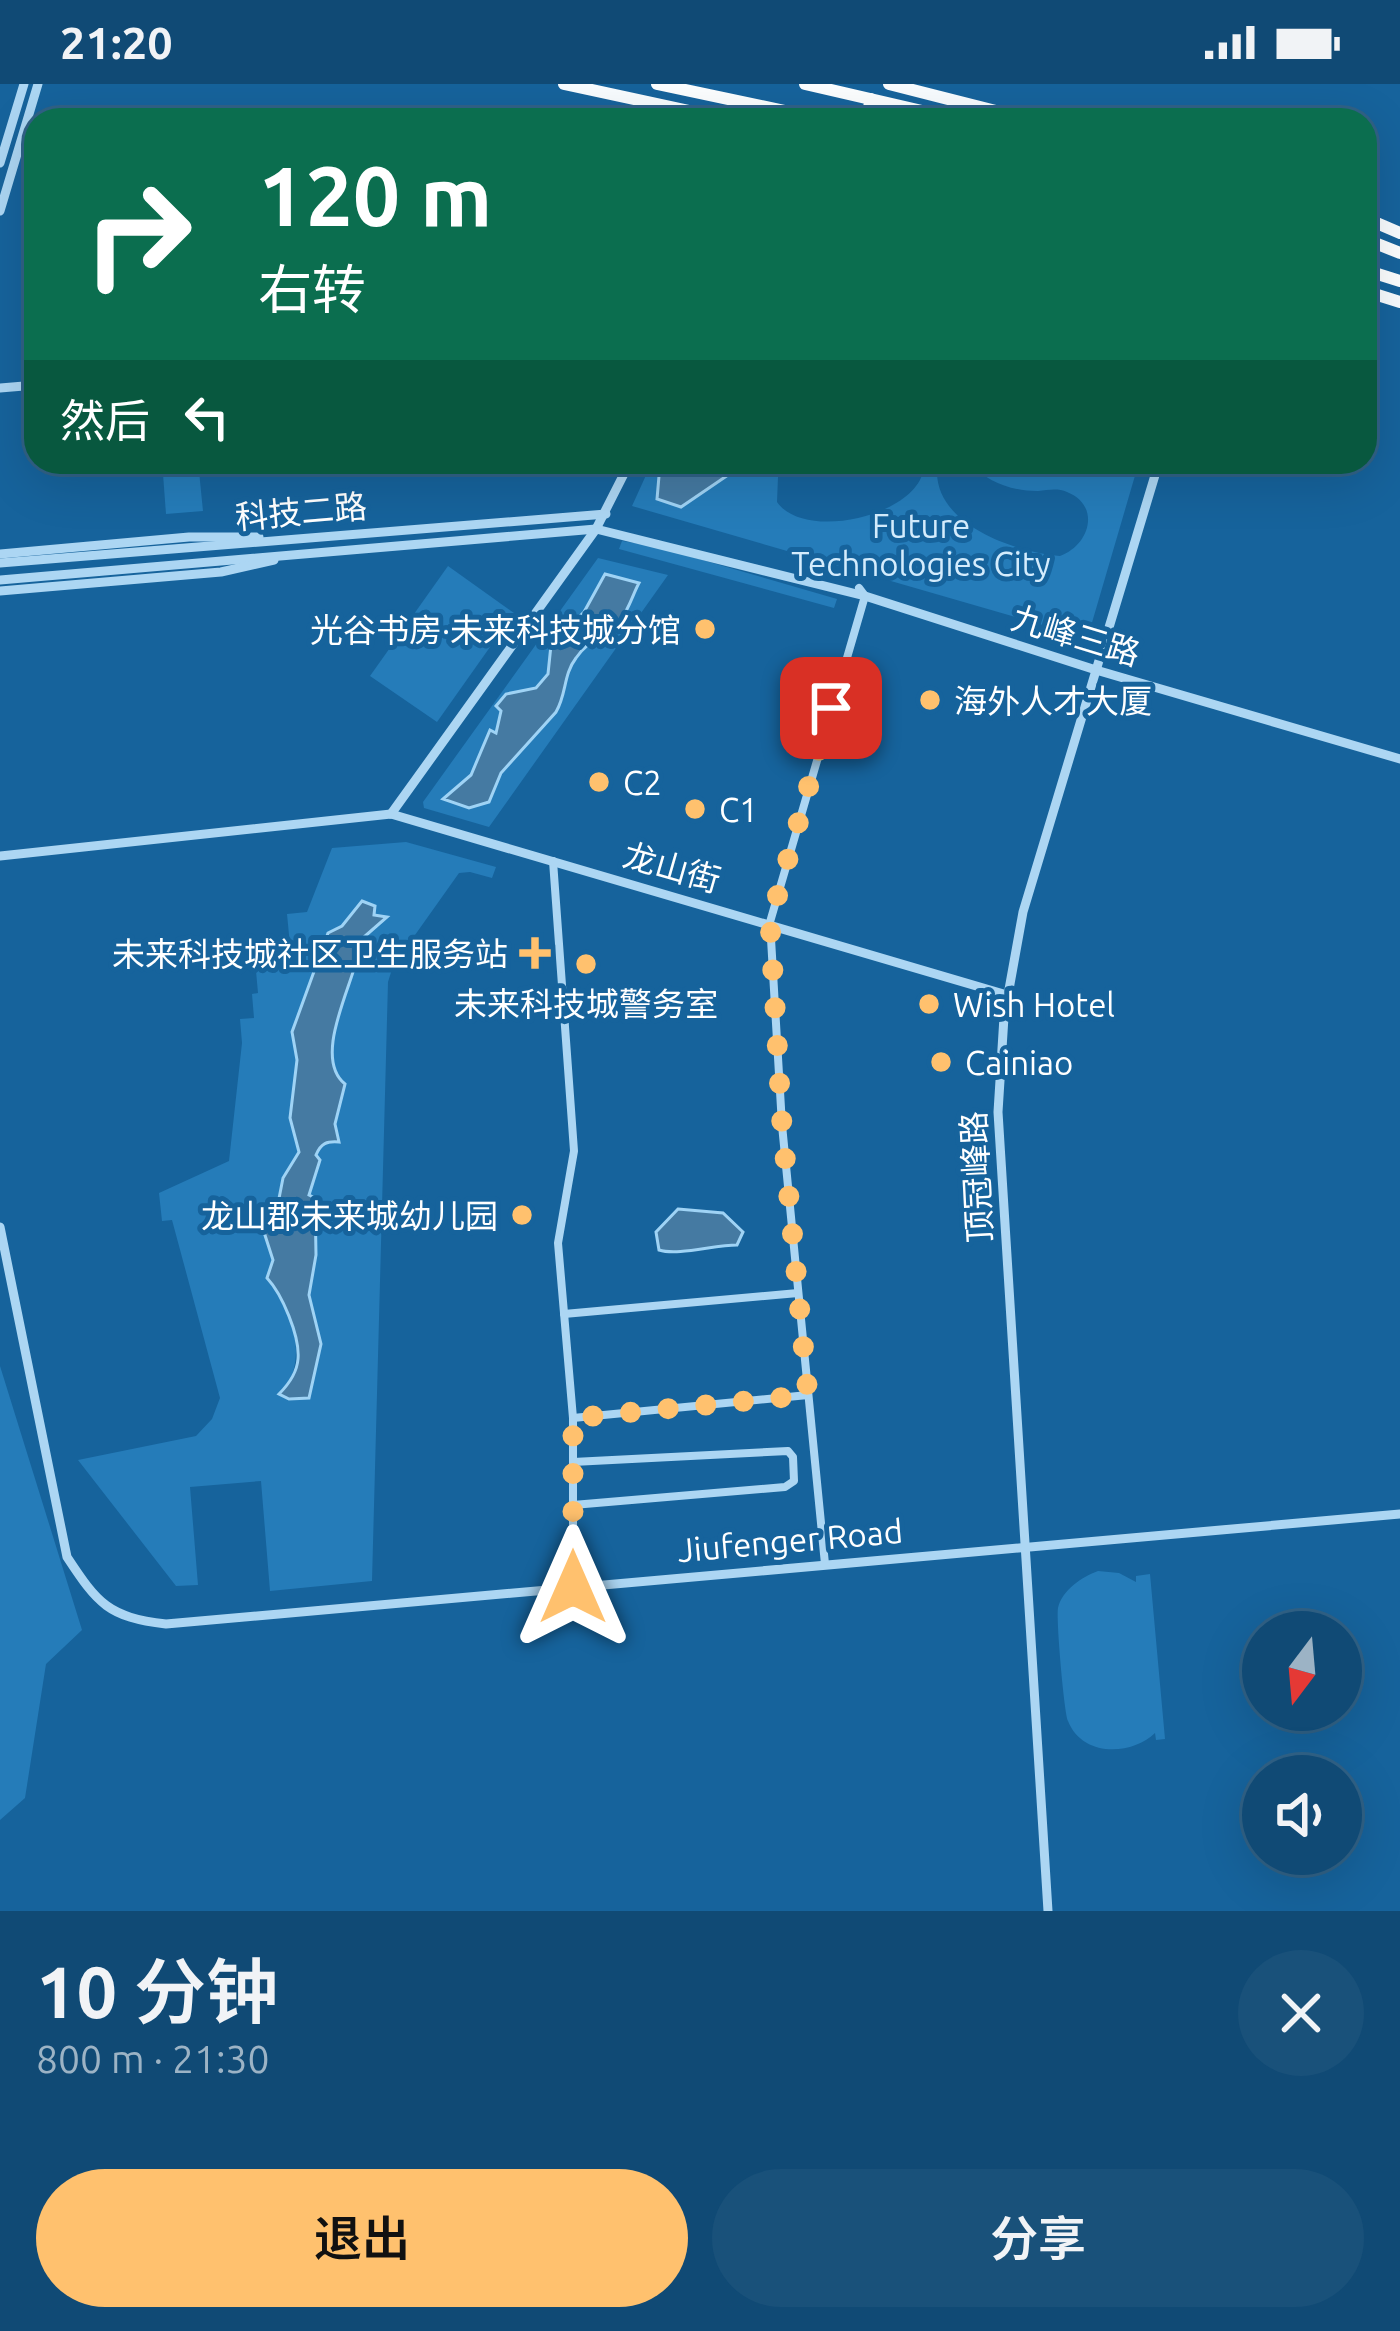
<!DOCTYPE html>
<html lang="zh">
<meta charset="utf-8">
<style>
:root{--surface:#104a75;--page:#19517a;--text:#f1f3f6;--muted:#9cb3c5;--line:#306287;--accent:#ffc16e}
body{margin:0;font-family:Ubuntu,"Noto Sans SC",sans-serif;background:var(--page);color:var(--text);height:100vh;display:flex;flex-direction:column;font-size:45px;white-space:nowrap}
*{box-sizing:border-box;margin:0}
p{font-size:39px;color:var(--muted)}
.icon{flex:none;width:66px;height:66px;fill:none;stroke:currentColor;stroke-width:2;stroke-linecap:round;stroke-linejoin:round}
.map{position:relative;height:1827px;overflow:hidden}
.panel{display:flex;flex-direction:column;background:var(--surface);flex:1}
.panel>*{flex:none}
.guide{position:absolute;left:24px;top:24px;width:1353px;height:366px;border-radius:36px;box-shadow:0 12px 48px #0002,0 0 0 3px var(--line);background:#0b6e4f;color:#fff;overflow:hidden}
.needle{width:78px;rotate:196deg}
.controls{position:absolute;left:1242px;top:1527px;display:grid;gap:24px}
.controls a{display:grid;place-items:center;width:120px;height:120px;border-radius:50%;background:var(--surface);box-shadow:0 12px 48px #0002,0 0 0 3px var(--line);font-size:60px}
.pin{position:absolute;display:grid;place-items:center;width:102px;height:102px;color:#fff;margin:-51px;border-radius:24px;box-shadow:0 6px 18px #0006}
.me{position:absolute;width:132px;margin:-66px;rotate:0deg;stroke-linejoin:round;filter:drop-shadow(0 0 9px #0008)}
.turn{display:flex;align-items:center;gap:42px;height:252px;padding:0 36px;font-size:54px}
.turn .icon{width:156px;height:156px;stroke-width:2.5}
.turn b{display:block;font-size:84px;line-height:102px}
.then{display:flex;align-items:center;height:114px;padding:0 36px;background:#0003;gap:24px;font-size:45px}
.round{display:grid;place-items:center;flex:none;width:126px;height:126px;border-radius:63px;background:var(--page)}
.summary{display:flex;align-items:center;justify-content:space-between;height:204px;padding:0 36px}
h1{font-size:72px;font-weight:600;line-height:90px}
.cta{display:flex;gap:24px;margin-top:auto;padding:24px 36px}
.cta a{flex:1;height:138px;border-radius:72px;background:var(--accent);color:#111;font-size:48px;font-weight:600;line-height:138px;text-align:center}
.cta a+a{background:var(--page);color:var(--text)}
.status{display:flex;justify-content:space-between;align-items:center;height:84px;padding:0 60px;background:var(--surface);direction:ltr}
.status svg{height:33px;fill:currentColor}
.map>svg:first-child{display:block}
.green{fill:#257cb9;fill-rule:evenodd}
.water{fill:#457aa2;stroke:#9fd3f5;stroke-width:3}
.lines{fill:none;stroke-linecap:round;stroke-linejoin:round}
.minor{stroke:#acd6f3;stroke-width:8}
.tertiary{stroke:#acd6f3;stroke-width:9}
.primary{stroke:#f8fcff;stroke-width:12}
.trunk{stroke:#fcfeff;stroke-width:12}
.route{stroke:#ffc16e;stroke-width:21;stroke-dasharray:0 37.8}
.poi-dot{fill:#ffc16e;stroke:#16639c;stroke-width:4.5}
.labels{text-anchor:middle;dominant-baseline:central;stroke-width:10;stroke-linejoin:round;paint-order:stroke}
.street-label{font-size:33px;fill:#fff;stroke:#16639c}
.park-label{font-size:33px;fill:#d4ecfd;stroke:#16639c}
.poi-label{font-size:33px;fill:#fff;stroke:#16639c;text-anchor:start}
</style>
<div class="status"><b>21:20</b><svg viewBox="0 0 49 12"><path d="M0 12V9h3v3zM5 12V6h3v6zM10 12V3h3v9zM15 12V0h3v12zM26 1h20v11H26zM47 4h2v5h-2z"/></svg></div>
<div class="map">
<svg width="1400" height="1827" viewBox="0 0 1400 1827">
<rect width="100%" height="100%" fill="#16639c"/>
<g class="green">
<path d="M652,378H677L659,392L680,423L730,389L736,378H795L778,393L777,418C804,457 912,433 923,388L914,382L917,378L942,380L944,387L937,389C938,442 1016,468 1060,472C1089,462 1102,422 1067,408C1058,404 1048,406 1038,407C1011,407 987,398 969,378H1000L1042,387L1065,385L1077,378H1139L1091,542L1074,550L632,422Z"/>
<polygon points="199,387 203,427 166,430 163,390"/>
<polygon points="622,457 654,462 837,515 834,524 619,465"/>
<path d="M598,474L668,491L489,743L424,724L423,718ZM638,499C634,509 628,525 621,535C610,548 590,555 576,573C563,591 567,610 556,628L501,689L493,711L469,724L444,715L471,691L490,646L496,650L501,626L497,623L506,610L536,604L548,590L551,561L584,528L597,502Z"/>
<polygon points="448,482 514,529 437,638 370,592"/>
<path d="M406,758L496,783L492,794L470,788L459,789L393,882L388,898L372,1497L270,1507L261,1397L190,1403L198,1501L176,1502L78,1376L196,1352L212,1335L220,1314L172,1136L162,1137L159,1109L229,1077L242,959L240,935L254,934L252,910L258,909L255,876L276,874L290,861L287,830L307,828L332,764ZM373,831L385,833L356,860L357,875L329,966L331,982L345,1000L335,1040L338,1058L320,1062L316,1071L320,1076L309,1111L315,1132L312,1152L316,1171L309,1211L321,1260L309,1313L288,1300C306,1268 291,1219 268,1194L273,1176L264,1145L274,1140L283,1095L299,1068L290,1034L297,976L292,948Z"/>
<polygon points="0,1282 82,1546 46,1580 25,1714 0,1736"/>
<path d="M1098,1487L1119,1489L1136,1498V1492L1150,1490L1165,1655L1156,1656L1155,1649C1131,1672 1082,1673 1068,1637C1064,1627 1056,1535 1058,1524C1062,1506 1082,1493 1098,1487Z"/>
</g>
<g class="water">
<polygon points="677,378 736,378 731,389 681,423 657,415 659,392"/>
<path d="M605,490L639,499C633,510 629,525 621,535C609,549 589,555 576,574C563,591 567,609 556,628L501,689L489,718L469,724L443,715L471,691L490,646L496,649L501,627L496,622L506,610L536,604L548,590L551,561L584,528Z"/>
<path d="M362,817L375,822L374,831L387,833L356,860L357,875C348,910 314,975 345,1000L335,1040L339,1058C327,1057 321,1059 316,1071L320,1076L309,1111L315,1114L316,1171L309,1211L321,1260L309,1314L289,1315L279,1310C288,1301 297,1288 298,1275C300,1252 282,1210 267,1194L273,1176L263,1145L274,1140L283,1094L299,1068L290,1034L297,976L292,948L328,849L342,842Z"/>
<path d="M678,1125L723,1129L743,1148L737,1161C714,1161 678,1172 659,1166L656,1148Z"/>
</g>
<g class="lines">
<g class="minor">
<polyline points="553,777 574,1067 558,1159 573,1334 573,1503"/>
<polyline points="564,1230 798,1209"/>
<polyline points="573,1334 808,1311"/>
<polyline points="573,1421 785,1403 794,1397 793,1373 788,1367 573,1378"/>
<polyline points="825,1480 782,1041 770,838 865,512 859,504"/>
</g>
<g class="tertiary">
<polyline points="0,79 24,0"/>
<polyline points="0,127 38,0"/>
<polyline points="0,304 36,301"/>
<polyline points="0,470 189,453 259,453"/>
<polyline points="0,479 606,430"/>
<polyline points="0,496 596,445 865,512 1096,586 1400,675"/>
<polyline points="0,507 221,488 274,476"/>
<polyline points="391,730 596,445 630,378"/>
<polyline points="0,772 391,730 1007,911"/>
<path d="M0,1143L67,1473C98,1520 108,1533 166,1540L1400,1430"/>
<polyline points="1048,1827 998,1028 1004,933 1023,828 1159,378"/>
</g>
<g class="primary">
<polyline points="564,0 731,36"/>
<polyline points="889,0 1031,36"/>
<polyline points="1365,134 1400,149"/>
<polyline points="1365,207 1400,218"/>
</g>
<g class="trunk">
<polyline points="657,0 827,36"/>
<polyline points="805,0 961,36"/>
<polyline points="866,36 871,15"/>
<polyline points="1365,155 1400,169"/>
<polyline points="1365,186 1400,197"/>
</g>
</g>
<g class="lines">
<polyline class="route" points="573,1503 573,1334 808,1311 782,1041 770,838 831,624"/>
</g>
<g class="poi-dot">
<circle cx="705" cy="545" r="12"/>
<circle cx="930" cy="616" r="12"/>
<circle cx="599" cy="698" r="12"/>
<circle cx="695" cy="725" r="12"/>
<path d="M529 851h12v12h12v12h-12v12h-12v-12h-12v-12h12z"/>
<circle cx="586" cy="880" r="12"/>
<circle cx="929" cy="920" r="12"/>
<circle cx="941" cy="978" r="12"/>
<circle cx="522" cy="1131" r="12"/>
</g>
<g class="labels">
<g class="street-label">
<text transform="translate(301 427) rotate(-5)">科技二路</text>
<text transform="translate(1076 551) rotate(17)">九峰三路</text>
<text transform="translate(672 783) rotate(16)">龙山街</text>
<text transform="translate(976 1093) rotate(-93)">顶冠峰路</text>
<text transform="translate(790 1456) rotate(-5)">Jiufenger Road</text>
</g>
<g class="park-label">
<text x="921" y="441">Future<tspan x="921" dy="38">Technologies City</tspan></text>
</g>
<g class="poi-label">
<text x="681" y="545" text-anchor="end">光谷书房·未来科技城分馆</text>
<text x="954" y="616">海外人才大厦</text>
<text x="623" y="698">C2</text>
<text x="719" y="725">C1</text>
<text x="508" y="869" text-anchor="end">未来科技城社区卫生服务站</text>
<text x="586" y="919" text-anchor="middle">未来科技城警务室</text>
<text x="953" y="920">Wish Hotel</text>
<text x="965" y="978">Cainiao</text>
<text x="498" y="1131" text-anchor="end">龙山郡未来城幼儿园</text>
</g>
</g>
</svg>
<div class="controls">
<a><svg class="needle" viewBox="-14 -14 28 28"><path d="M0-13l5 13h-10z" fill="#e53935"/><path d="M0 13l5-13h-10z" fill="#9cb3c5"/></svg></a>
<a><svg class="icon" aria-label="sound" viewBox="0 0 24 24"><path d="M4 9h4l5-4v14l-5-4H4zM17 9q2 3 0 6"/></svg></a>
</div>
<div class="pin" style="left:831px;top:624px;background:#d93025"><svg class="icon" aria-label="arrive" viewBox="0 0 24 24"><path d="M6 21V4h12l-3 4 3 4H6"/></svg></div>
<svg class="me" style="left:573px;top:1503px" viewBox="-20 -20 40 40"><path d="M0-17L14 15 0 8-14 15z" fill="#ffc16e" stroke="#fff" stroke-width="4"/></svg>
<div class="guide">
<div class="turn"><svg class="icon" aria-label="right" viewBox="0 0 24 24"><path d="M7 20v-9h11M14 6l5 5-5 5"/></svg><div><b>120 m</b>右转</div></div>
<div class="then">然后<svg class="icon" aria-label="left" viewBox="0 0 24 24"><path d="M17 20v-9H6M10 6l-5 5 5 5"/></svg></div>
</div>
</div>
<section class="panel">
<div class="summary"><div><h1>10 分钟</h1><p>800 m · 21:30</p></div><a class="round"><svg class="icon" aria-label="close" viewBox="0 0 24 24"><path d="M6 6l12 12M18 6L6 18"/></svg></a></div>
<div class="cta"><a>退出</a><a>分享</a></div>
</section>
